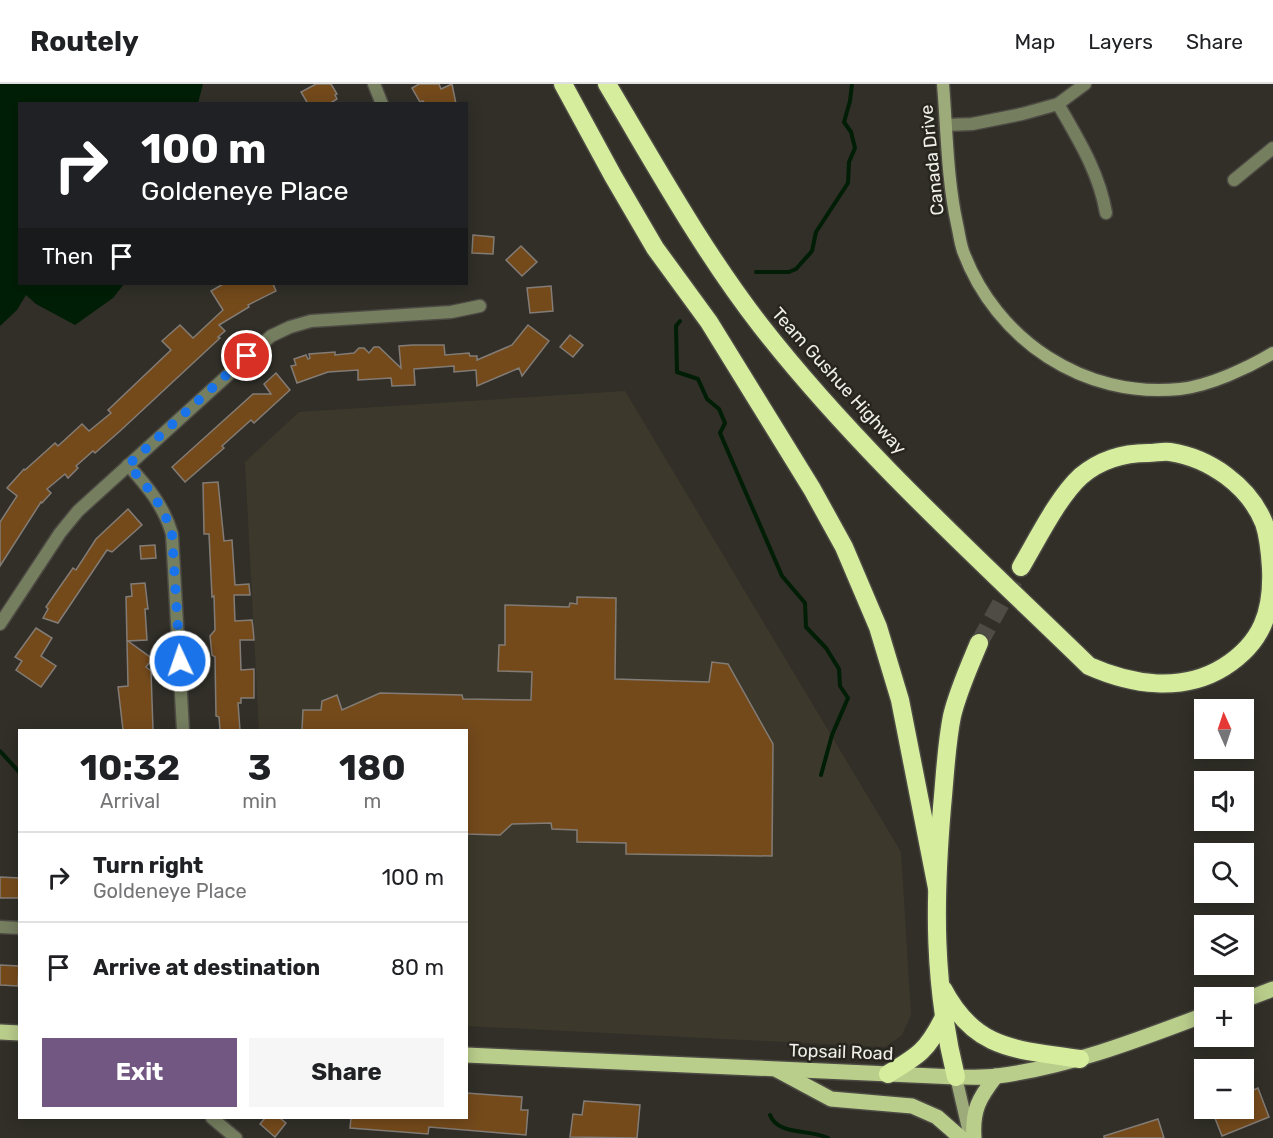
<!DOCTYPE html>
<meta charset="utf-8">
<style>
:root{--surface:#fff;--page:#f6f6f6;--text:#202124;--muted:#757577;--line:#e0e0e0;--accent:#735783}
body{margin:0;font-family:Rubik,sans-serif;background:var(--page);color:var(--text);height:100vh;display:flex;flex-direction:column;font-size:22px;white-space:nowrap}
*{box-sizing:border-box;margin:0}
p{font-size:20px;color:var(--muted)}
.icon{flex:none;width:33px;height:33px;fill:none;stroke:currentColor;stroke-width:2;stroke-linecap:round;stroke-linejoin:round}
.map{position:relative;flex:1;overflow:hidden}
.side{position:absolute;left:18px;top:645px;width:450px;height:390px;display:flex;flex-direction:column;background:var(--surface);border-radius:0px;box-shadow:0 3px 15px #0003}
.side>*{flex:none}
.top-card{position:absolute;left:18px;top:18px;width:450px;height:183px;border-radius:0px;box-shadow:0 3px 15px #0003;background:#202124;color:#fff;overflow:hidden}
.needle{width:39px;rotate:357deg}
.buttons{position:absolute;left:1194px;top:615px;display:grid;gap:12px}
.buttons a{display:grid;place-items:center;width:60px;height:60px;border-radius:0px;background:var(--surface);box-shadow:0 3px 15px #0003;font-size:30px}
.pin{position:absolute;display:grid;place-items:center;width:51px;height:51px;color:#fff;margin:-26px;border:3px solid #fff;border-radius:50%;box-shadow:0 2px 6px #0007}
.me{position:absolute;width:66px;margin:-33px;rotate:357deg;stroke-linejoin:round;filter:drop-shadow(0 0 4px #0008)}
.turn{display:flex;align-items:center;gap:21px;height:126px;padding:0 24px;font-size:27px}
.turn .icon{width:78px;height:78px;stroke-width:2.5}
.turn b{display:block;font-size:42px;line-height:51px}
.then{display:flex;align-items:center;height:57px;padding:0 24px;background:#0003;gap:12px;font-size:22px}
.eta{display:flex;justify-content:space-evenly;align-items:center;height:102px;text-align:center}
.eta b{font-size:36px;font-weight:700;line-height:42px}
.button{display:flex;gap:12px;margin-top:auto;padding:12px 24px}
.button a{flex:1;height:69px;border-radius:0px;background:var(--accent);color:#fff;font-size:24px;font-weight:700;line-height:69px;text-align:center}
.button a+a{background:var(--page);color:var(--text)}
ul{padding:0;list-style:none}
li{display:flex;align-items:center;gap:18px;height:90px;padding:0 24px;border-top:2px solid var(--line)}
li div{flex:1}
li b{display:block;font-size:22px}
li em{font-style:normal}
header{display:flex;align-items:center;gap:36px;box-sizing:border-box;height:84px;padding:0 30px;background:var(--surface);border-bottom:2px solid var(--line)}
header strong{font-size:28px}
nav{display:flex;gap:33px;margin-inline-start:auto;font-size:21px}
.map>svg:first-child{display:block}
.built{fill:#3c392c}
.water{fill:#001e06}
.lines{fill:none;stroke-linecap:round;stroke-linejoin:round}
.stream{stroke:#001e06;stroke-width:4}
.building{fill:#744a1b;stroke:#837c76;stroke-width:1.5}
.highway-tunnel{stroke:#4e4c45;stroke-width:18;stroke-dasharray:18 9;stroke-linecap:butt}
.street-casing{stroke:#4c4a43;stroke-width:15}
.secondary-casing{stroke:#4c4a43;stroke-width:15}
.primary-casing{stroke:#4c4a43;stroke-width:18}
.highway-casing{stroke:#4c4a43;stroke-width:21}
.street{stroke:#757e5f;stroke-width:12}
.secondary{stroke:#9cab79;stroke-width:12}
.primary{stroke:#bace8c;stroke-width:15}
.highway{stroke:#d6ed9e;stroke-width:18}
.route{stroke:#1a73e8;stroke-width:10;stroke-dasharray:0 18}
.labels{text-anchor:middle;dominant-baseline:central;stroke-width:5;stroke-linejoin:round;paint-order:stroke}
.street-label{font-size:18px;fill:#efeee9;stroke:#27251e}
</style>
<header>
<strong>Routely</strong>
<nav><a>Map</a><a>Layers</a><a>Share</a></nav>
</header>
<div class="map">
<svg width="1273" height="1054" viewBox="0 0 1273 1054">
<rect width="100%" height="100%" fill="#312f28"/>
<polygon class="built" points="625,307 901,768 911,931 902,951 885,963 467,942 466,646 259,646 245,378 299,328"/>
<polygon class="water" points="0,0 203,0 198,19 20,20 20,200 124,200 113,214 75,241 36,220 26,211 17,226 0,242"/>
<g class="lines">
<g class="stream">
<polyline points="756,188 789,188 796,185 812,167 816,148 848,99 849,78 855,64 851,48 844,38 850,17 852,0"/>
<polyline points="680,237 676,242 677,288 698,295 707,315 719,325 725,339 720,349 723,356 782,492 805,519 806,543 826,564 839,585 840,602 848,614 832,651 821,691"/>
<polyline points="0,667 20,689"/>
<path d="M770,1031C778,1052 811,1045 828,1054"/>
</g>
</g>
<g class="building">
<polygon points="316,0 331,0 337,10 335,11 337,15 329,20 308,20 301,8"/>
<polygon points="419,0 439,0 441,5 452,0 456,20 425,20 423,17 420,18 412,4"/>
<polygon points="473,151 494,153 493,170 472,169"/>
<polygon points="521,162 537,178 522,192 506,176"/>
<polygon points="223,200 273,200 276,207 248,221 249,223 219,241 225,247 218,253 220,254 120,347 95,369 93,367 76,382 78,384 68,394 65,390 47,405 51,409 42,419 41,418 0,482 0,438 17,412 7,404 24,385 25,386 55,359 58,362 82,340 89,347 111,329 108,326 171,266 162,257 180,241 193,254 223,226 211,207"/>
<polygon points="551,202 553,227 530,229 527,204"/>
<polygon points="528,241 549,257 522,292 519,284 477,302 476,286 454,288 454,282 414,285 415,301 392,302 391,294 358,296 358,286 328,288 297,299 291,282 296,281 294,275 306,271 308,275 310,274 309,270 335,268 335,271 354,269 359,264 364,264 369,269 374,263 379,263 401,284 399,262 413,261 444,261 445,271 469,269 470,272 477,272 477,276 512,261"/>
<polygon points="570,251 583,261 573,273 560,263"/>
<polygon points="276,289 290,306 254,339 251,336 222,362 224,364 185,398 172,383 253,310 271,310 264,300"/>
<polygon points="218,398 224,457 232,456 235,501 249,500 250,511 234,511 235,537 252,536 253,544 254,556 240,556 241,586 254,585 254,614 241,614 241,619 238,619 240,646 220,646 219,633 216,632 215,573 212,571 210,552 215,546 214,512 212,513 209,450 204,450 203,399"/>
<polygon points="128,425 142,441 112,468 107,466 58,539 43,534 48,525 46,523 59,504 73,484 76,486 96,455"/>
<polygon points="155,461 156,474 141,475 140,462"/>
<polygon points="145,499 148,525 145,525 147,556 128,557 150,573 150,578 146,583 151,587 153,646 123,646 118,603 128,602 126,513 132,512 131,500"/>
<polygon points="577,513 616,514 615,595 709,598 712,578 728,580 773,660 772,772 626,770 626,759 577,758 577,746 552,745 551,739 512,740 500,751 466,750 466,646 302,646 303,626 321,626 322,617 337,611 342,626 380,609 462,611 463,615 531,616 532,588 498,587 499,561 505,561 505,521 569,523 570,519 577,520"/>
<polygon points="36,544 52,554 41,572 56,582 41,603 16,586 22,577 15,573"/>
<polygon points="0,793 20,794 20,814 0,814"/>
<polygon points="0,881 19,882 18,902 0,901"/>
<polygon points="1258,1004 1269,1033 1222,1052 1213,1029 1223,1024 1244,1024 1244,1010"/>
<polygon points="466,1009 522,1013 521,1026 528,1026 526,1051 429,1043 428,1050 350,1044 351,1034 466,1034"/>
<polygon points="584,1017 640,1021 637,1054 570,1053 573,1030 582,1031"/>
<polygon points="265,1034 280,1034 286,1039 275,1053 260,1040"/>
<polygon points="1158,1035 1164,1054 1104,1054 1104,1052"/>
</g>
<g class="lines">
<polyline class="highway-tunnel" points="979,559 1021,483"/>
<g class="street-casing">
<g id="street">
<polyline points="374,0 382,20"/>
<path d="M1058,20C1078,55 1099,88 1106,129"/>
<polyline points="946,41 972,40 1022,30 1058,20 1085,0"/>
<polyline points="1234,96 1273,64"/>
<path d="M128,381C147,402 164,422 172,450L183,646"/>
<polyline points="0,540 60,449 78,427 271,252 290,243 311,237 451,228 480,222"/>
<polyline points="0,843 20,844"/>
<polyline points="212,1034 236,1054"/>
</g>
</g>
<g class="secondary-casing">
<g id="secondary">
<path d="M943,0C947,47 947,94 957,140C959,149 960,158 963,167C996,256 1084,315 1180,305C1209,302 1248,284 1273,269"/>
<polyline points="956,993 970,1053"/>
</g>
</g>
<g class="primary-casing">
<g id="primary">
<polyline points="1244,916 1273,905"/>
<polyline points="0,948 20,949"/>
<path d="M466,971L956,993C970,993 984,994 997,992C1068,983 1138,956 1204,931"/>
<polyline points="777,986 831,1015 912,1022 937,1033 961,1054"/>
<path d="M974,1054C972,1026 979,1014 996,992"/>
</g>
</g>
<g class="highway-casing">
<g id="highway">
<polyline points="563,0 613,92 655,164 709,238 812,405 844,463 878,543 900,616 937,804"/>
<path d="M607,0C656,82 702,166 761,242C858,366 977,473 1089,582C1132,601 1182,609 1224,583C1262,559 1273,528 1271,484C1270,468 1269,454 1264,439C1249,402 1210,374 1170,368C1163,367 1155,369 1148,369C1123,369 1100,376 1081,392C1058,413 1037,456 1021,483"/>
<path d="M943,905C976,968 1018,965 1080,975"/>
<path d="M888,990C918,972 927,967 943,935"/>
<path d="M956,993C933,900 934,818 942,723C945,693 946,662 952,632C958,607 969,583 979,559"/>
</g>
</g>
<use href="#street" class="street"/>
<use href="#secondary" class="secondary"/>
<use href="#primary" class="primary"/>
<use href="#highway" class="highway"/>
</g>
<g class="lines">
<path class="route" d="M180,577L172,450C164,422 147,402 128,381L247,272"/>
</g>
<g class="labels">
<g class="street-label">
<text transform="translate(932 76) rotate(-96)">Canada Drive</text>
<text transform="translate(839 297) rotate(48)">Team Gushue Highway</text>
<text transform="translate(841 968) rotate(2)">Topsail Road</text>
</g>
</g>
</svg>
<div class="buttons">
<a><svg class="needle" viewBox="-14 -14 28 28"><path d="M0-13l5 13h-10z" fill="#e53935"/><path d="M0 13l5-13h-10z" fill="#757577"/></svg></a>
<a><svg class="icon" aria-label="sound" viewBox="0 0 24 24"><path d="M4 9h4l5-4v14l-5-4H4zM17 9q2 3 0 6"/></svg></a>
<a><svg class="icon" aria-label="search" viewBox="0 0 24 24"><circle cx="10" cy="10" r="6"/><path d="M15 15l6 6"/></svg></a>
<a><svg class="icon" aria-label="layers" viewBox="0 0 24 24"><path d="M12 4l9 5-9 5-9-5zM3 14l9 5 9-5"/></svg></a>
<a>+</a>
<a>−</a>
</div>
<div class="pin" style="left:247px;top:272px;background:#d93025"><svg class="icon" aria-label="arrive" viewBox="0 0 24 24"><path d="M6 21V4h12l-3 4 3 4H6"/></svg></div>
<svg class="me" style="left:180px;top:577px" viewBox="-20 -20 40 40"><circle r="17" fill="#1a73e8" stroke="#fff" stroke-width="3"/><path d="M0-11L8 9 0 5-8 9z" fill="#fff"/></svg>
<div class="top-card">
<div class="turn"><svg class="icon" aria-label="right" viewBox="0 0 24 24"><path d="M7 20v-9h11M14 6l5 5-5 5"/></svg><div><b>100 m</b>Goldeneye Place</div></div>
<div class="then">Then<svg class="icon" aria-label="arrive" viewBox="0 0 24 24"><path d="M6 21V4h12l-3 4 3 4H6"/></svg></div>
</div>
<section class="side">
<div class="eta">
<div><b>10:32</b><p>Arrival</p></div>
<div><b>3</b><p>min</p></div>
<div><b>180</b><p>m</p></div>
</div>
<ul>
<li><svg class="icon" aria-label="right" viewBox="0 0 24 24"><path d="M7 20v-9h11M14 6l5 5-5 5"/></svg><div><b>Turn right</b><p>Goldeneye Place</p></div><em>100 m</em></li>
<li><svg class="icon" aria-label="arrive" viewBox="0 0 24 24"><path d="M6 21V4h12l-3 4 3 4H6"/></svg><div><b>Arrive at destination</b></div><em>80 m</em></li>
</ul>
<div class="button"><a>Exit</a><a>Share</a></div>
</section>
</div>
